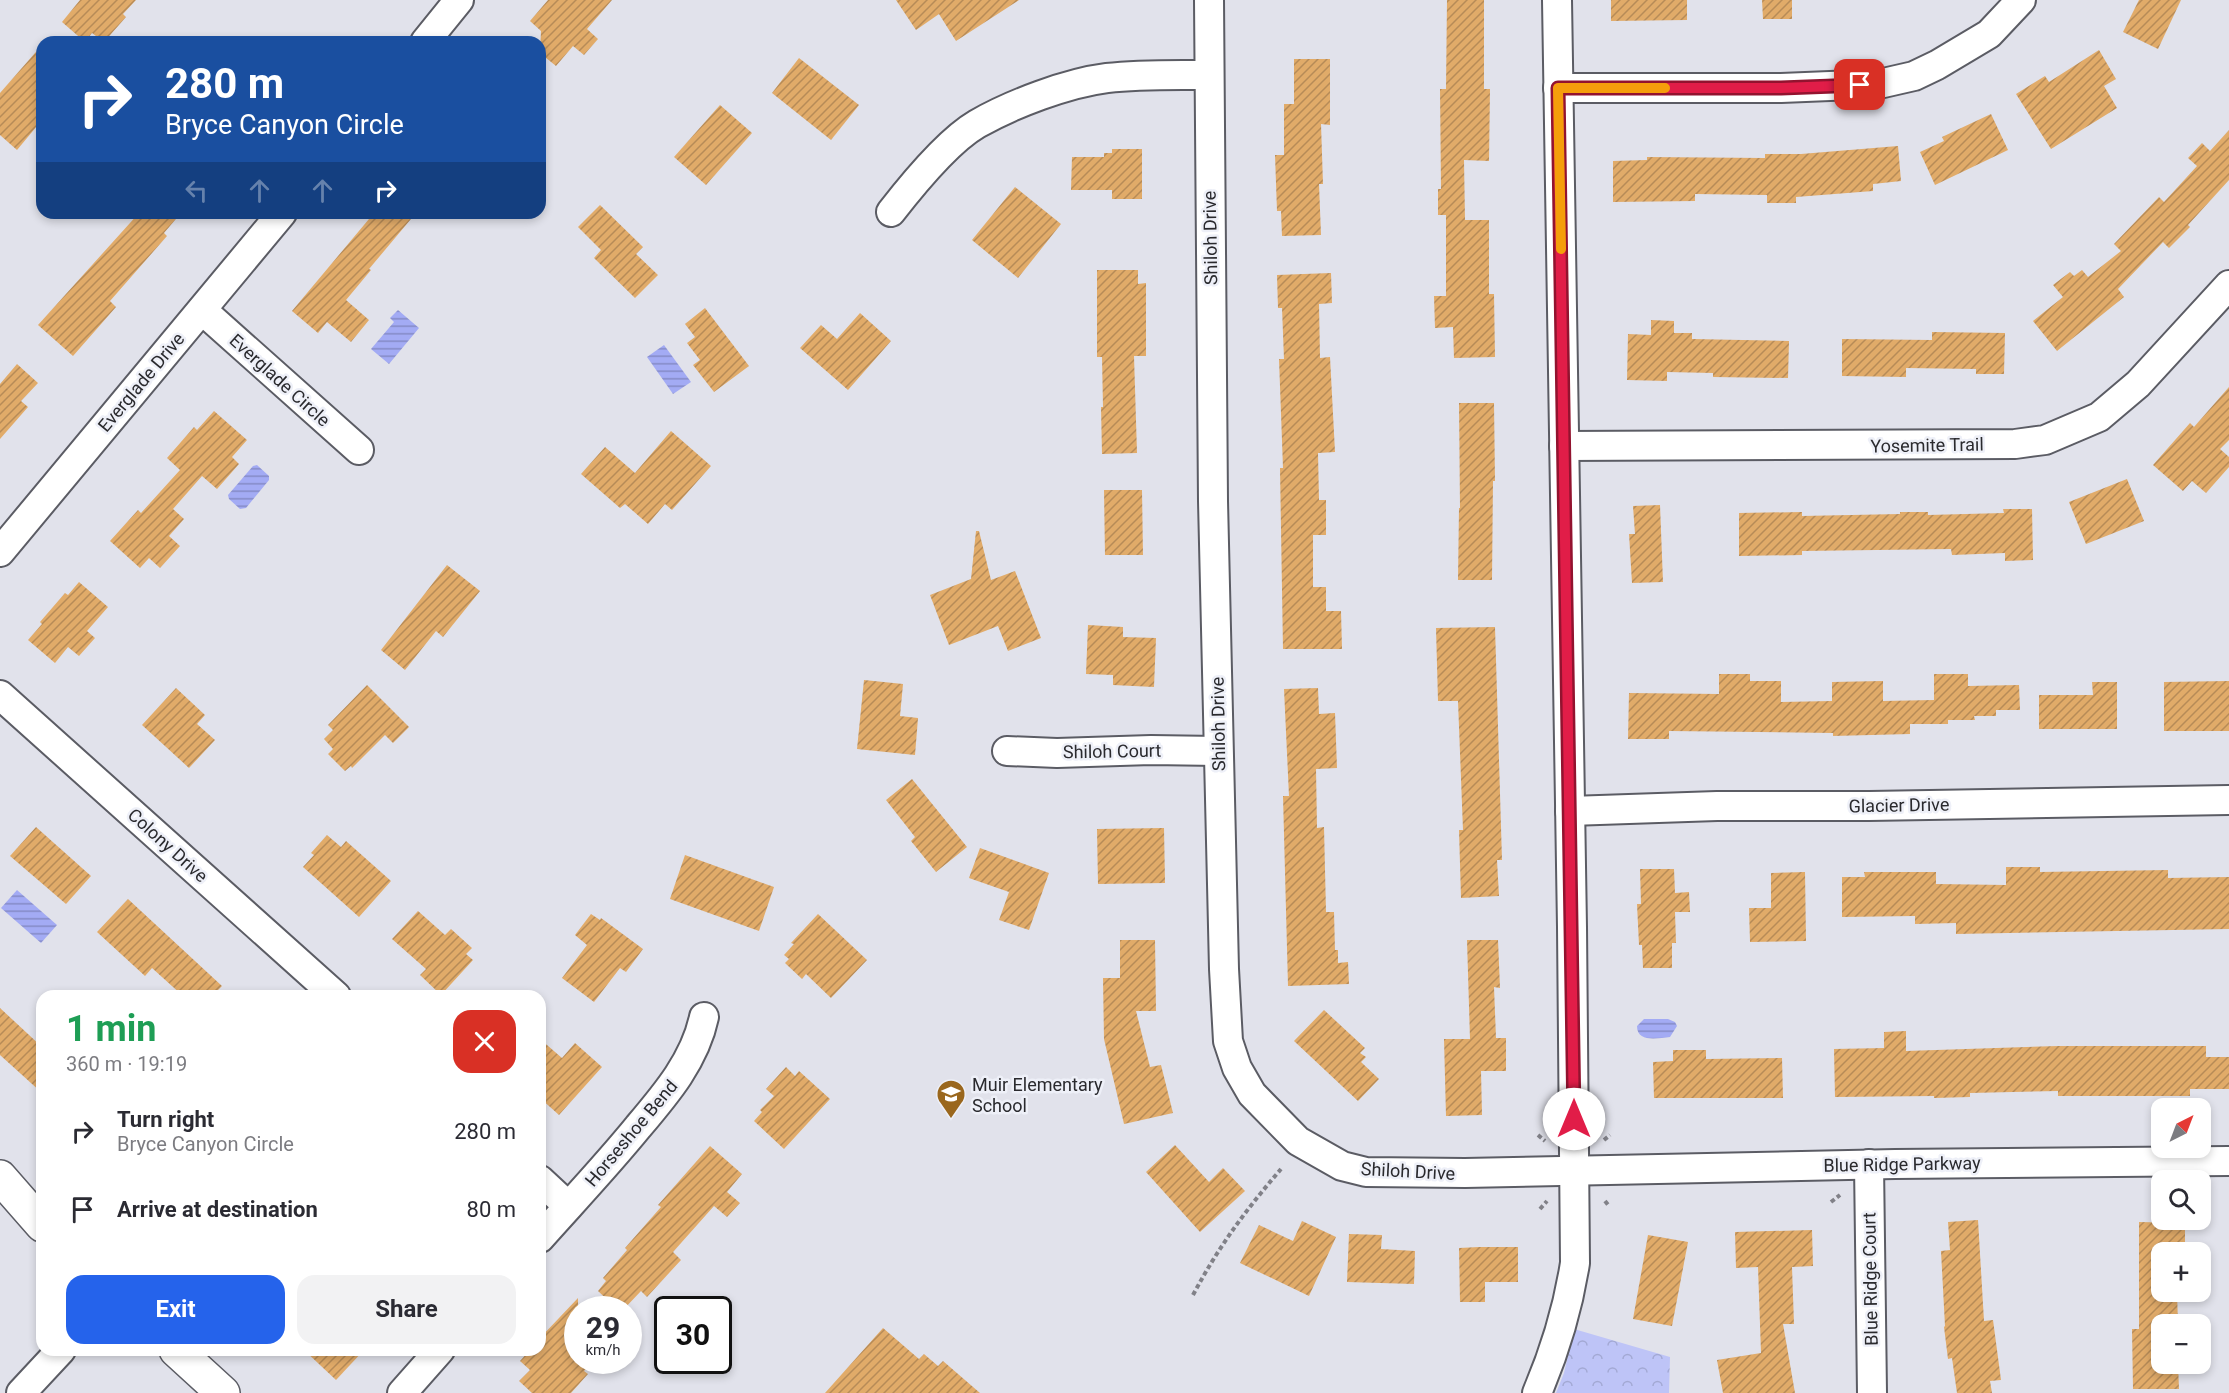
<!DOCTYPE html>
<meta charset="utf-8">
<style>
:root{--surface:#fff;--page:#f2f2f3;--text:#2b2b33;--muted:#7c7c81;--accent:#2563eb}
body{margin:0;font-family:Roboto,sans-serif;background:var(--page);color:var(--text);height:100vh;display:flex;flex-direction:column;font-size:22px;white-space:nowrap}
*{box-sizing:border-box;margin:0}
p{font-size:20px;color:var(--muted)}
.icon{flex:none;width:33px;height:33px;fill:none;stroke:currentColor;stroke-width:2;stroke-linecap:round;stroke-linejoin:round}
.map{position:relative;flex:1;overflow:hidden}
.panel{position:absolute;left:36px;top:990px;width:510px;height:366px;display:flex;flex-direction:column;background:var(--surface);border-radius:18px;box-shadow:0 3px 9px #0003}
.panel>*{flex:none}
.guide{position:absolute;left:36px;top:36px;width:510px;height:183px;border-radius:18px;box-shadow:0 3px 9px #0003;background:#1a4fa0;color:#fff;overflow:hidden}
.needle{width:39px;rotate:42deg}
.controls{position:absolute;left:2151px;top:1098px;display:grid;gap:12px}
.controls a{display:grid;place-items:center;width:60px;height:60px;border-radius:12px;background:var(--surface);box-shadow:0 3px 9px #0003;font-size:30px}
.speed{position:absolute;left:564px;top:1296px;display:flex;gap:12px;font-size:30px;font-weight:700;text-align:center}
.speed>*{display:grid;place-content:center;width:78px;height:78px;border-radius:50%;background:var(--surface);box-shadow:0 3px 9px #0003;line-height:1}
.speed small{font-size:15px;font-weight:400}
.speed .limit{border:3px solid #111;border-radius:9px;background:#fff;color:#111}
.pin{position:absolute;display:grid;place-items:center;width:51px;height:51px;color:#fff;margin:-26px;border-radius:12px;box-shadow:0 3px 9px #0006}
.me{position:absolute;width:66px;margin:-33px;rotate:0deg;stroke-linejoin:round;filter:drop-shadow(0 0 4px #0008)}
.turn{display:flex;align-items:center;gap:21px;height:126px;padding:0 30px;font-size:27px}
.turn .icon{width:78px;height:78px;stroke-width:2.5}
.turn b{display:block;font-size:42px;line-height:51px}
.lanes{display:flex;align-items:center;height:57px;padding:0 30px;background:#0003;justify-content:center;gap:30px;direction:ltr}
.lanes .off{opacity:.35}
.round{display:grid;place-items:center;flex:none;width:63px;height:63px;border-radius:18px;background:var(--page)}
.overview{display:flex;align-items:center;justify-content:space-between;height:102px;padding:0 30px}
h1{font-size:36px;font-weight:700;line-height:45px;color:#1e9e55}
.cta{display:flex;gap:12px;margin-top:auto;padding:12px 30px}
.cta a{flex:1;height:69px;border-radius:18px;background:var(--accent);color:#fff;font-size:24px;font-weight:700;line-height:69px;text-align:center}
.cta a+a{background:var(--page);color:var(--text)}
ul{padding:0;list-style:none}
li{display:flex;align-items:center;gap:18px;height:78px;padding:0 30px}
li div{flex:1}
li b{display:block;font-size:22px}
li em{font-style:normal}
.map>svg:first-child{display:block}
.forest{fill:url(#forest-crowns)}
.water{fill:url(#water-rules)}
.building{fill:url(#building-hatch)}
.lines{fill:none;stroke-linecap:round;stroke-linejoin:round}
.minor-casing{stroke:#5b5c64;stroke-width:32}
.tertiary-casing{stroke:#5b5c64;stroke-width:36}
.path{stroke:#818188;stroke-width:4;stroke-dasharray:4.5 3;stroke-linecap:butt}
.minor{stroke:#fff;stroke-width:28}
.tertiary{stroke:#fff;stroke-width:33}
.route-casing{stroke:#92132f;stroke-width:15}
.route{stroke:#e11d48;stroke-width:10}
.slow{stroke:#f59e0b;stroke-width:10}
.labels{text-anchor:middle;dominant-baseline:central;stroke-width:5;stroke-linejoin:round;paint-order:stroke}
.street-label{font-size:18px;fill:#2a2a2e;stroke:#eef0f8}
.poi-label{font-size:18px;fill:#2a2a2e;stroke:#eef0f8;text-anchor:start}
</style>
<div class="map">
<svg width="2229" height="1393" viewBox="0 0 2229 1393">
<defs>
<pattern id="forest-crowns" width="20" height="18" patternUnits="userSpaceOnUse" patternTransform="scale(1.5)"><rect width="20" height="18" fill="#bec4f7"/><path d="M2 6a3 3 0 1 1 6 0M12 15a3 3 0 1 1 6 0" fill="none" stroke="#a3a9d4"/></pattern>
<pattern id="water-rules" width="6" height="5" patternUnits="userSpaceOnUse" patternTransform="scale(1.5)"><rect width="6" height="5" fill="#a3abf4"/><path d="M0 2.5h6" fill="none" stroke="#858bc6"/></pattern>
<pattern id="building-hatch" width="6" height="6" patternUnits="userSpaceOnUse" patternTransform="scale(1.5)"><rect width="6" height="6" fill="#e1ab69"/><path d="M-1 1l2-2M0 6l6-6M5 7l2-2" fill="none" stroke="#b78b57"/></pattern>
</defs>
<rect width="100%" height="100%" fill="#e1e2eb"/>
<polygon class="forest" points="1574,1329 1670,1357 1669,1393 1556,1393 1564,1373"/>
<g class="water">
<polygon points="398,310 419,328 389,364 371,349 394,322 390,318"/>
<polygon points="664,345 691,382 673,394 647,357"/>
<polygon points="257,465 269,476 269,480 246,508 240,509 229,499 228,495 253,466"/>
<polygon points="17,890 57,925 41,943 1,908"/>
<path d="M1644,1019H1668L1675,1022L1677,1026L1670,1037C1658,1038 1637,1043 1637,1026Z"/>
</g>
<g class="building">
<polygon points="80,0 136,0 123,14 126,17 104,42 92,33 85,42 62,22"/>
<polygon points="548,0 612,0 587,29 598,39 584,55 573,46 556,66 540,53 541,31 530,21"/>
<polygon points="896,0 1019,0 956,41 939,14 916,30"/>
<polygon points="1447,0 1484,0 1484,89 1490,89 1489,161 1464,160 1465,220 1489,220 1489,294 1494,294 1495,357 1454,358 1453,327 1435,328 1434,296 1446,296 1446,215 1438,215 1438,189 1441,189 1440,89 1446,89"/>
<polygon points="1611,0 1687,0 1687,20 1611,21"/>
<polygon points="1762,0 1792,0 1792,19 1763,19"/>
<polygon points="2139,0 2181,0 2158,49 2123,32"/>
<polygon points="42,45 42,120 17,150 0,135 0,93"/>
<polygon points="2099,50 2116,79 2104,86 2117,108 2051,149 2016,94 2045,76 2049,82"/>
<polygon points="799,58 859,105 831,140 772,93"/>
<polygon points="1294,59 1330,59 1330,125 1321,124 1323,184 1319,184 1321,235 1282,236 1281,211 1277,211 1275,155 1284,155 1284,104 1294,104"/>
<polygon points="720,105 752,133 706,185 674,157"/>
<polygon points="1991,114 2008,150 1935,185 1920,152 1944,141 1942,137"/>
<polygon points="2229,130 2229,180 2188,225 2190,227 2169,248 2163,242 2118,289 2124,297 2057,351 2033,321 2063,297 2053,285 2070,272 2074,276 2082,270 2088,277 2121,251 2114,244 2159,197 2164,202 2197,166 2188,158 2202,143 2210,151"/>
<polygon points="1898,146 1901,181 1873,184 1873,191 1796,197 1796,203 1767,203 1767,195 1695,194 1695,201 1613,202 1613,161 1647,160 1647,157 1765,158 1765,154 1801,154"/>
<polygon points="1112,149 1142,149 1142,199 1112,199 1112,190 1071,190 1072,157 1104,157 1104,153 1112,153"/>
<polygon points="1015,187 1061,224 1018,278 972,240"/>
<polygon points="600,205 643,247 636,254 658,275 635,298 594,258 601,250 578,227"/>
<polygon points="139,213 181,213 164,233 167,236 110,301 116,307 73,356 38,325"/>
<polygon points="374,213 416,213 369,269 371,270 346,300 369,320 351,342 327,322 318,333 292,311"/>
<polygon points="1097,270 1138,270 1138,284 1146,283 1146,356 1134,356 1137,453 1102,454 1101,407 1103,407 1102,357 1097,357"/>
<polygon points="1331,273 1332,303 1319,304 1320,358 1330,357 1335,452 1318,453 1319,500 1326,500 1326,535 1313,535 1313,587 1326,587 1326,611 1341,611 1342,649 1283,649 1280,468 1283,468 1279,359 1284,359 1282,308 1278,308 1277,275"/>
<polygon points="705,308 749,366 714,392 693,365 700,360 687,343 695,337 685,324"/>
<polygon points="860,313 891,341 848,390 800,348 821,325 837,339"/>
<polygon points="1651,320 1674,321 1674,333 1692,333 1692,339 1789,341 1788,378 1713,377 1713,373 1667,372 1667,381 1627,380 1628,334 1651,335"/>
<polygon points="1932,332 2005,333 2004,374 1976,374 1976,369 1906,368 1906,377 1842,376 1842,339 1932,340"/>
<polygon points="17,364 38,383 21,401 28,407 0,439 0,384"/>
<polygon points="2229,387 2229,440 2220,449 2229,457 2229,467 2206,493 2192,481 2183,491 2153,465 2190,423 2194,427"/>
<polygon points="1459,403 1494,403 1495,481 1493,481 1492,580 1458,580 1459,508 1460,508"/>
<polygon points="214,411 247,440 232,457 239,464 217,489 202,476 173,509 184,519 169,536 180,546 160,568 149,558 140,568 110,541 138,510 141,513 180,470 167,458 194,427 197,430"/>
<polygon points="671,431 711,466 672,510 665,504 648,524 625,504 620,508 581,474 605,447 635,473"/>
<polygon points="2127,479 2144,521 2086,544 2069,502"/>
<polygon points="1104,490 1142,490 1143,555 1105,555"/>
<polygon points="1660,505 1663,582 1632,583 1629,534 1635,534 1633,506"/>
<polygon points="2003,509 2032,509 2033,560 2005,561 2005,553 1952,555 1951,549 1802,551 1802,555 1739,556 1739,513 1802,512 1802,516 1900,514 1900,512 1928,512 1928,515 2004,513"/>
<polygon points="976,531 979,531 991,580 1015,571 1041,638 1008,651 998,626 949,645 930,595 971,579"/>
<polygon points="447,565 480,591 443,637 436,631 405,670 381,650"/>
<polygon points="79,582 108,607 87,631 95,638 79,656 68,647 55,663 28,640 42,624 40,622 65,593 68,595"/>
<polygon points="1088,625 1123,627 1123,637 1156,638 1154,687 1113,685 1113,675 1086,674"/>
<polygon points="1495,627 1502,860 1497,860 1499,896 1461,898 1459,830 1463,830 1458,701 1438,701 1436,628"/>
<polygon points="1719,674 1750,674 1750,681 1781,681 1781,702 1832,701 1832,682 1883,681 1883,701 1934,700 1934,674 1968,674 1968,686 2019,685 2020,710 1996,710 1996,716 1974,716 1975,720 1948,720 1948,724 1910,724 1910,734 1833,736 1833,733 1669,731 1669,739 1628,739 1629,693 1719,694"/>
<polygon points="864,680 903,684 900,716 918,718 915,755 857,749"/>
<polygon points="2229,681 2229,731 2164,731 2164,682"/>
<polygon points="2092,682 2117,682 2117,729 2039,729 2039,695 2093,695"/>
<polygon points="367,685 409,727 393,743 385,735 352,768 351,766 345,771 328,754 333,749 324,739 333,730 328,725"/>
<polygon points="176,688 205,715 197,724 215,740 189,768 142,725"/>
<polygon points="1318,688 1319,714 1335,713 1337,768 1316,769 1317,828 1324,827 1326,912 1334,912 1335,950 1338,950 1338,963 1348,962 1349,984 1288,986 1283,796 1289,796 1284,689"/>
<polygon points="912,779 967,847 936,872 911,841 915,837 886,800"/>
<polygon points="36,827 91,876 66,904 10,856"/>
<polygon points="1164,828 1165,883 1098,884 1097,829"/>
<polygon points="327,835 341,847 346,841 391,881 359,917 303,867 314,855 311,853"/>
<polygon points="980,848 1049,873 1029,930 999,920 1009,892 969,878"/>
<polygon points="685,855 774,887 759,931 670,899"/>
<polygon points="2006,867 2040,867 2040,872 2168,870 2168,878 2229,877 2229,929 1956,934 1956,923 1915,924 1915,916 1842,917 1842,877 1865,877 1864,872 1936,872 1936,884 2006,885"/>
<polygon points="1640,869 1674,869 1675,893 1689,892 1690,912 1675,912 1676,943 1672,943 1672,968 1643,968 1642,945 1639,945 1637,904 1641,904"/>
<polygon points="1805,872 1806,941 1750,942 1749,908 1771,908 1771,873"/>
<polygon points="128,899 222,986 212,996 183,996 152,968 145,976 97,932"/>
<polygon points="418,911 445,935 451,929 472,948 466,954 473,960 441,995 420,975 426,969 392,939"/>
<polygon points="591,914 600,920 601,918 643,949 626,972 620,968 594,1002 562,978 587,945 575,935"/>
<polygon points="818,914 867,960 831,998 806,974 802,979 785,963 789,959 784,955 794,944 791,943"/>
<polygon points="1120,940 1155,940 1156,1011 1136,1011 1150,1067 1161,1065 1173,1113 1124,1124 1104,1039 1103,978 1120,978"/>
<polygon points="1467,940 1498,940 1500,988 1494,987 1496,1038 1506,1038 1506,1071 1481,1071 1482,1115 1446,1116 1444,1039 1470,1039"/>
<polygon points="0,1008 42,1047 42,1093 0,1055"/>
<polygon points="1324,1010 1365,1048 1360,1053 1366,1057 1361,1062 1379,1079 1358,1101 1294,1041"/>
<polygon points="1906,1031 1906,1051 2058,1046 2206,1046 2206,1057 2229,1057 2229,1089 2190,1089 2190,1096 2058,1096 2058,1091 1970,1093 1970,1097 1934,1098 1934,1096 1835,1097 1834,1049 1884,1048 1884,1032"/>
<polygon points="540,1039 562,1058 575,1043 602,1067 559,1115 540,1098"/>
<polygon points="1673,1050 1706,1050 1706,1059 1782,1058 1783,1098 1654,1098 1653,1062 1673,1061"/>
<polygon points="786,1067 795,1076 799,1071 830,1099 784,1149 754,1121 762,1112 760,1110 774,1096 766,1089"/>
<polygon points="1175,1145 1209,1182 1223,1168 1245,1191 1200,1232 1146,1172"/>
<polygon points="710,1146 742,1174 727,1192 740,1203 727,1217 714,1206 673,1252 681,1260 647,1297 641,1291 623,1310 618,1310 598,1291 606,1281 603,1278 627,1250 625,1248 661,1207 658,1205"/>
<polygon points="1978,1220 1984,1321 1993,1320 2001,1380 1990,1381 1992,1393 1957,1393 1952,1358 1948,1359 1944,1327 1945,1326 1941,1251 1950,1250 1948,1222"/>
<polygon points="1302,1221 1336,1237 1309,1296 1240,1263 1259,1225 1293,1241"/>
<polygon points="2139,1222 2185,1223 2185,1252 2162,1252 2162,1292 2177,1292 2178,1324 2162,1324 2162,1364 2178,1364 2179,1389 2133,1389 2132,1329 2139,1329"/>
<polygon points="1812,1230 1813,1266 1792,1267 1794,1324 1783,1324 1795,1393 1723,1393 1717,1360 1761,1353 1758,1267 1736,1268 1735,1232"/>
<polygon points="1349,1234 1382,1235 1381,1249 1415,1251 1414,1284 1347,1282"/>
<polygon points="1648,1235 1688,1242 1672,1326 1633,1319"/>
<polygon points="1479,1247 1518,1247 1518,1282 1485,1282 1485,1302 1460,1302 1459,1248"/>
<polygon points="578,1298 578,1360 594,1360 584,1371 588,1374 571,1393 532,1393 519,1381 530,1370 520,1361 530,1350 540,1350 540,1338"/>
<polygon points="883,1328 919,1359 924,1354 938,1366 943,1361 980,1393 825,1393"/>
<polygon points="304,1350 364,1350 336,1380"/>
</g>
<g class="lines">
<g class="minor-casing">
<g id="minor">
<polyline points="1209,0 1213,501 1224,969 1228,1041 1237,1068 1252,1094 1298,1141 1342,1166 1366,1172 1465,1173 1895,1164 2229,1161"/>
<polyline points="425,42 459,0"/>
<polyline points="1558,88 1781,88 1879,84 1914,76 1937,65 1989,34 2021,0"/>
<path d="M891,212C912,185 948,141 977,124C1012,104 1067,83 1107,78C1141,74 1175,75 1208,75"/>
<polyline points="202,310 359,450"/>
<polyline points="1564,446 2015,444 2045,440 2099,417 2138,384 2229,285"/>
<polyline points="0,552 282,213"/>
<polyline points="0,695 336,996"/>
<polyline points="1007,751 1057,753 1151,750 1218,751"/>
<polyline points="1570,811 1717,806 1869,806 2229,800"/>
<polyline points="1869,1164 1872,1393"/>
<polyline points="540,1180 568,1206"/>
<path d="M540,1238C573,1201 607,1165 638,1127C666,1094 695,1060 704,1017"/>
<polyline points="21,1393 61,1350"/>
<polyline points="402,1393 440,1350"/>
<path d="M1537,1393C1555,1351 1568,1308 1575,1263L1572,927L1557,0"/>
</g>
</g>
<g class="tertiary-casing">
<g id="tertiary">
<polyline points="0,1177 42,1225"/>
<polyline points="176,1350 223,1393"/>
</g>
</g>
<g class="path">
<polyline points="1538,1135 1545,1141"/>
<polyline points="1604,1140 1610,1135"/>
<polyline points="1605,1201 1609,1206"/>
<polyline points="1831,1202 1840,1195"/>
<polyline points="1540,1209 1547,1201"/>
<path d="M1193,1295C1219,1246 1245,1211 1281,1169"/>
</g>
<use href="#minor" class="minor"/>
<use href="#tertiary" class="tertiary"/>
</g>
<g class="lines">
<g class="route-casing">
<polyline id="route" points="1574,1119 1558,88 1781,88 1860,85"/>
</g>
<use href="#route" class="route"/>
<polyline class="slow" points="1561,249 1558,88 1665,88"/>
</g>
<defs>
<g id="school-pin" transform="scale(1.5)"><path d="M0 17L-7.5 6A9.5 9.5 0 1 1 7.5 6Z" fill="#9a671d" stroke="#eef0f8"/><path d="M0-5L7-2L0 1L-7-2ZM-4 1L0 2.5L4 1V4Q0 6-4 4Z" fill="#fff"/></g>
</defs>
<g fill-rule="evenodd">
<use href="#school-pin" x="951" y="1094"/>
</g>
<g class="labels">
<g class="street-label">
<text transform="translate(1210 238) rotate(-91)">Shiloh Drive</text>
<text transform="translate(280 380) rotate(42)">Everglade Circle</text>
<text transform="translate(141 382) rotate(-50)">Everglade Drive</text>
<text transform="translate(1927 445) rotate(-1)">Yosemite Trail</text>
<text transform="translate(1218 724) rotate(-91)">Shiloh Drive</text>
<text transform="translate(1112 751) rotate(-1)">Shiloh Court</text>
<text transform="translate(1899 805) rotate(-1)">Glacier Drive</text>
<text transform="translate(168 845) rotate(42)">Colony Drive</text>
<text transform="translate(631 1133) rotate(-50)">Horseshoe Bend</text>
<text transform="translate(1902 1164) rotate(-1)">Blue Ridge Parkway</text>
<text transform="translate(1408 1171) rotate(3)">Shiloh Drive</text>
<text transform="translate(1870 1279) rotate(-91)">Blue Ridge Court</text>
</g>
<g class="poi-label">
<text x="972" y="1084">Muir Elementary<tspan x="972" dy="21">School</tspan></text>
</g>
</g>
</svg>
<div class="controls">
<a><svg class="needle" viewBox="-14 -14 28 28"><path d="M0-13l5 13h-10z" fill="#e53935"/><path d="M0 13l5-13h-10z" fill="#7c7c81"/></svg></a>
<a><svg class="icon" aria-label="search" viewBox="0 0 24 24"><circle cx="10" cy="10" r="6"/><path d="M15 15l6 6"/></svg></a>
<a>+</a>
<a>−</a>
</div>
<div class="speed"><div>29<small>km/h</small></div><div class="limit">30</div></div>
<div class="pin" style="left:1860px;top:85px;background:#d93025"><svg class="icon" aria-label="arrive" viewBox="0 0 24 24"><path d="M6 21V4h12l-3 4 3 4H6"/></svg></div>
<svg class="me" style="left:1574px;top:1119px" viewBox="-20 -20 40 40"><circle r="19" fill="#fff"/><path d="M0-13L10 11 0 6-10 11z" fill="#e11d48"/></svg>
<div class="guide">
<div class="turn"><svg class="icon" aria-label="right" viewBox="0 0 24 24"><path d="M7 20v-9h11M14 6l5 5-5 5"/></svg><div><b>280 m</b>Bryce Canyon Circle</div></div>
<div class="lanes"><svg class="icon off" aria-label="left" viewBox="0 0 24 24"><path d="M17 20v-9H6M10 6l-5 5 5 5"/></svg><svg class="icon off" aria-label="ahead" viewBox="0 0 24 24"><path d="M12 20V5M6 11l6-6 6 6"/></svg><svg class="icon off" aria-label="ahead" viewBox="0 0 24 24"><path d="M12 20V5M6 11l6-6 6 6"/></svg><svg class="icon" aria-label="right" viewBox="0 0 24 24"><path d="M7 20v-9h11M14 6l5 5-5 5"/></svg></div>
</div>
<section class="panel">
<div class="overview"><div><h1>1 min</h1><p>360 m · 19:19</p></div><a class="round" style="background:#d93025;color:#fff"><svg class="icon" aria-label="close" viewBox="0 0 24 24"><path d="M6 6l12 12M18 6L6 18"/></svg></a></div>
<ul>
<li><svg class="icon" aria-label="right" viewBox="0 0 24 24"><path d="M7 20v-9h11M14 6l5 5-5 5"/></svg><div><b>Turn right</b><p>Bryce Canyon Circle</p></div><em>280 m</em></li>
<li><svg class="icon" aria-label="arrive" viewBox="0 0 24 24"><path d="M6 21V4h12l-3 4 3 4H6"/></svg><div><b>Arrive at destination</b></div><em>80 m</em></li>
</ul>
<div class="cta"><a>Exit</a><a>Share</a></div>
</section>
</div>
